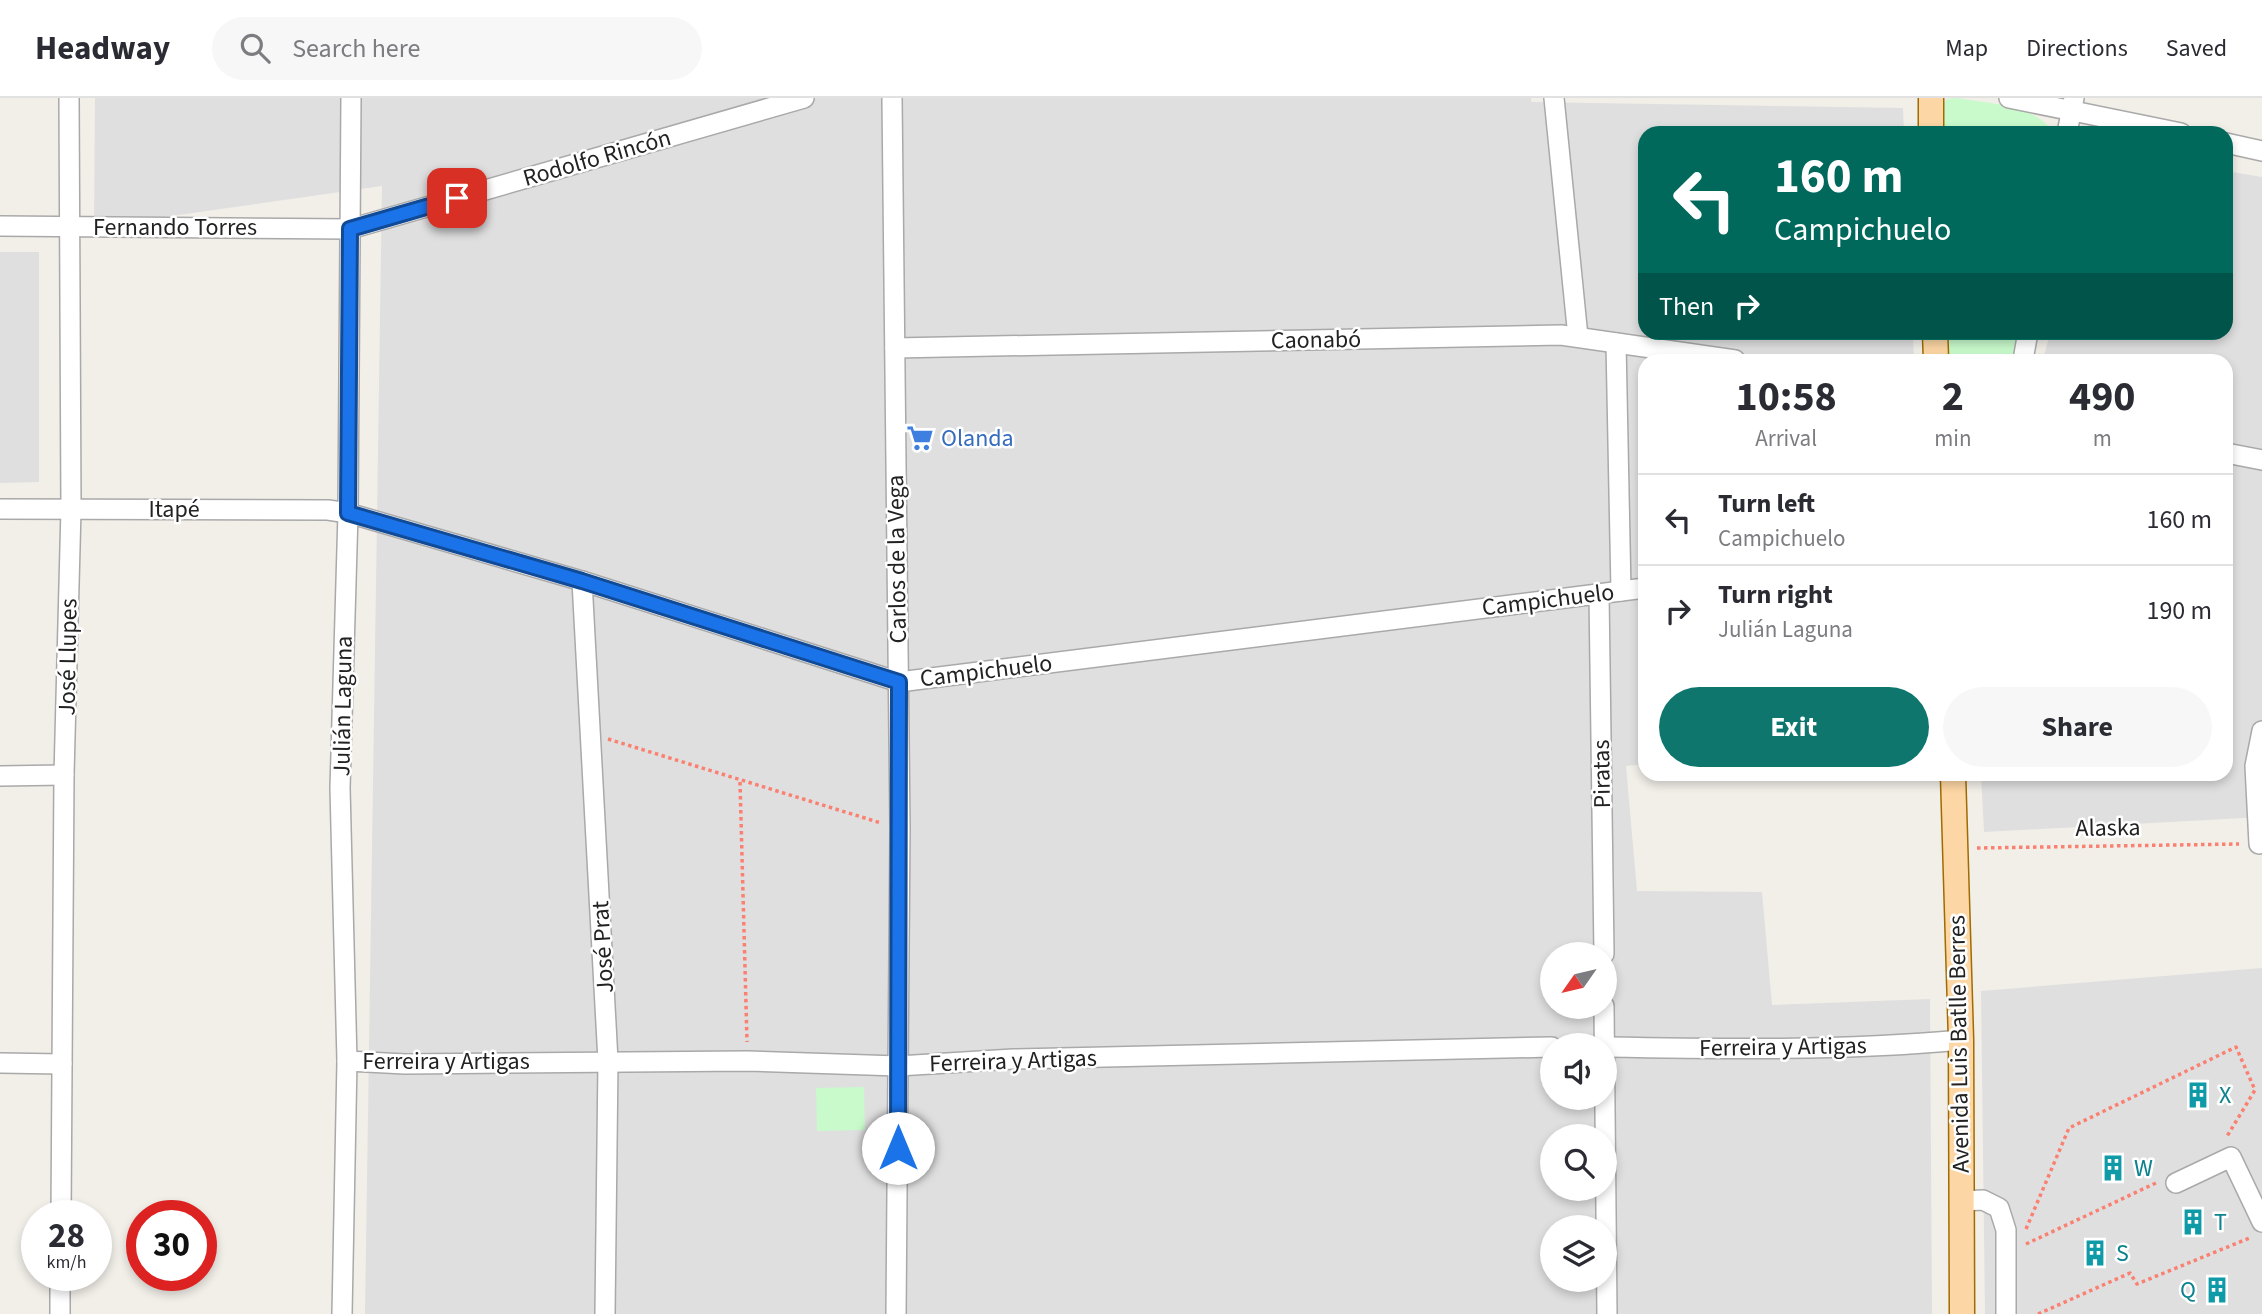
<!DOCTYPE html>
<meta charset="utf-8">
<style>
:root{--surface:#fff;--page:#f7f7f7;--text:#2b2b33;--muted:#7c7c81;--line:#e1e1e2;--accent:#0f766e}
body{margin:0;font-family:"Source Sans 3",sans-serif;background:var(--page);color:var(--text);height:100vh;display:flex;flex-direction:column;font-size:26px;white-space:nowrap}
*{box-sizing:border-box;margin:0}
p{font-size:23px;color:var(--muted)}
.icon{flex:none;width:38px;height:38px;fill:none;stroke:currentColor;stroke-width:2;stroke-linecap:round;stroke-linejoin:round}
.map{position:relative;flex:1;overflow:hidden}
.side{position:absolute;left:1638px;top:256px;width:595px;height:427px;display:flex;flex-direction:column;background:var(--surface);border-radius:21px;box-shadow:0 4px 10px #0003}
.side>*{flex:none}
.hud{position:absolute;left:1638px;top:28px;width:595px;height:214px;border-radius:21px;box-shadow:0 4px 10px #0003;background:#00695c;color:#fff;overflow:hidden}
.needle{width:46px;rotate:236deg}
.fabs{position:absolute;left:1540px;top:844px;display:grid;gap:14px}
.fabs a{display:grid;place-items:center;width:77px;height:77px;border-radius:50%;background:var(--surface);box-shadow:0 4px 10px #0003;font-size:35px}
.speed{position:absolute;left:21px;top:1102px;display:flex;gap:14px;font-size:35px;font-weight:700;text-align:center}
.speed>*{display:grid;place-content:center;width:91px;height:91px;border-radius:50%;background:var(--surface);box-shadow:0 4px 10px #0003;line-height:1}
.speed small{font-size:18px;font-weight:400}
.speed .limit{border:10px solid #d22;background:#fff;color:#111}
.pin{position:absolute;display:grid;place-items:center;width:60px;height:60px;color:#fff;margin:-30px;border-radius:14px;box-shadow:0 4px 10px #0006}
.me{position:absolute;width:77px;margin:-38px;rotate:0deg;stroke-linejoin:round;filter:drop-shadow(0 0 5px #0008)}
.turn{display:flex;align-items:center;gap:24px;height:147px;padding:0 21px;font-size:32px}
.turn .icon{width:91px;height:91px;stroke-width:2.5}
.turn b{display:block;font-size:49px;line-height:60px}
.then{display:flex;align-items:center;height:66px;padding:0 21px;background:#0003;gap:14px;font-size:26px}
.eta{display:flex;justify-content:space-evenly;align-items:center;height:119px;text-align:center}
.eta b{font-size:42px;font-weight:700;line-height:49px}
.cta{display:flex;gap:14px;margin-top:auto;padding:14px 21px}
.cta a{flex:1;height:80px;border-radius:42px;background:var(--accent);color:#fff;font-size:28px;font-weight:700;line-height:80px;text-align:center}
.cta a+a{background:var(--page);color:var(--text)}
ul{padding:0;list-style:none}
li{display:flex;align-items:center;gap:21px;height:91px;padding:0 21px;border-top:2px solid var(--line)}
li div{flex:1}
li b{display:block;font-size:26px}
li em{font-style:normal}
header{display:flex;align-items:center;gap:42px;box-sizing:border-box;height:98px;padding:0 35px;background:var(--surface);border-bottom:2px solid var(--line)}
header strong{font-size:33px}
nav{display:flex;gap:38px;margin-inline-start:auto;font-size:24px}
.search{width:490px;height:63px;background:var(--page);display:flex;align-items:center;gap:18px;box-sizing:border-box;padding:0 24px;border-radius:38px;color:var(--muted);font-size:26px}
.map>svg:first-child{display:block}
.residential{fill:#e0dfdf;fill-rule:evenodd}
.park{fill:#c8facc}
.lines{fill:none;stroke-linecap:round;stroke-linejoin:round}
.minor-casing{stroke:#a9a9a9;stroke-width:22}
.major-casing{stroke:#a06b00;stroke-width:27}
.path{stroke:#fa8072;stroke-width:3.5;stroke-dasharray:3.5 3.5;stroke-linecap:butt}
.minor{stroke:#fff;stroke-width:19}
.major{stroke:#fcd6a4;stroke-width:24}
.route-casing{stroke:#114b97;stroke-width:18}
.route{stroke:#1a73e8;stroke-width:12}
.labels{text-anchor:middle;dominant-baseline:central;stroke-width:5;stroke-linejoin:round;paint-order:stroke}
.street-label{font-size:24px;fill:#222;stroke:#fff}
.shop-label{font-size:24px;fill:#366cbe;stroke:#fff;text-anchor:start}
.culture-label{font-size:24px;fill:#0d838f;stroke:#fff;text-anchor:start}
</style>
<header>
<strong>Headway</strong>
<div class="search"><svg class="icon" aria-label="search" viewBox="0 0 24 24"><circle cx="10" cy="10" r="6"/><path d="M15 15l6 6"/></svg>Search here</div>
<nav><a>Map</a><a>Directions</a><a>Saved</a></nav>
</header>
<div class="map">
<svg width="2262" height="1216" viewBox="0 0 2262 1216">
<rect width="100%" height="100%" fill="#f2efe9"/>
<g class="residential">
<path d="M95,0H1531V4L1903,10L1904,35H1645V234L1913,235L1914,262H1645V666L1626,668L1637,793L1762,794L1772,907L1930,901L1932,1216H365L382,88L94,129ZM1552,856H1605V908H1552ZM1552,947H1605V999H1552ZM1552,1038H1605V1090H1552ZM1552,1129H1605V1181H1552Z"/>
<polygon points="2226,73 2262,79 2262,719 1984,734 1981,676 2226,676 2226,262 2043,262 2050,235 2226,234"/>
<polygon points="0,154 39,154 39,384 0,385"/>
<polygon points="2262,870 2262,1216 1985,1216 1981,893"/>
</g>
<g class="park">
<path d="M1958,0C1989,6 2035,6 2054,35H1944L1943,6L1947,1Z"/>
<polygon points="1949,235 2020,235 2015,262 1949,262"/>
<polygon points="864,989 865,1032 817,1033 816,990"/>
</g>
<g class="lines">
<g class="minor-casing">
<g id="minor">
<polyline points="892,0 900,731 896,1216"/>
<polyline points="1554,0 1578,239"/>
<polyline points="2009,0 2181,35"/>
<polyline points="2067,35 2074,0"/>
<polyline points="2226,45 2262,53"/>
<polyline points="0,128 350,131 804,0"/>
<polyline points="1616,245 1621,493"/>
<polyline points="895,250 1561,237 1735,262"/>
<polyline points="2023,262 2028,234"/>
<polyline points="2226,355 2262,362"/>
<polyline points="0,411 328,412 348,415 582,483 899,584 1645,490"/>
<polyline points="582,483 608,963 605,1216"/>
<polyline points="1599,496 1604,856"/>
<polyline points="0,678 64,677"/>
<polyline points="2259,746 2255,668 2262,633"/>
<polyline points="1604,908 1607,1216"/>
<path d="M1605,949C1723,951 1843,953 1961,942"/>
<polyline points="347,963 405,966 747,963 898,968 1013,961 1552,949"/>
<polyline points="0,965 62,966"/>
<polyline points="2176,1085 2231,1059 2262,1124"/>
<polyline points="1962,1103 1983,1102 1999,1110 2006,1132 2006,1216"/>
<polyline points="61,1118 64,677 71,411 69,0"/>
<polyline points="60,1216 60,1178"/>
<polyline points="342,1216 347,963 340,690 348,415 351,0"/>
</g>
</g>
<g class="major-casing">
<g id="major">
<polyline points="1931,0 1931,35"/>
<polyline points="1935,234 1936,262"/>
<polyline points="1953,676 1961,942 1962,1216"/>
</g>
</g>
<g class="path">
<polyline points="608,641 881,725"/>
<polyline points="740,684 747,944"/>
<polyline points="1977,750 2239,746"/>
<polyline points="2026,1131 2069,1030 2236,949 2255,992 2226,1040"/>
<polyline points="2026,1146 2158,1084"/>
<polyline points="2038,1216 2130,1175 2137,1186 2252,1139"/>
</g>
<use href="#minor" class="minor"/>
<use href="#major" class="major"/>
</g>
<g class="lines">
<g class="route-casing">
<polyline id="route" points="457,100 350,131 348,415 582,483 899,584 898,1050"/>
</g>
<use href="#route" class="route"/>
</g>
<defs>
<g id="supermarket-bare" transform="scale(2.1)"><path d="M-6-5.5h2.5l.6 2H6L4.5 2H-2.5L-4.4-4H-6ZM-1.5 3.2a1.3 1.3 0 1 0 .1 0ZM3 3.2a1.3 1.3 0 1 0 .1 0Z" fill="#3f7fe0" stroke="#fff" stroke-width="2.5" paint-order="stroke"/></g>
<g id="building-bare" transform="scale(2.1)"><path d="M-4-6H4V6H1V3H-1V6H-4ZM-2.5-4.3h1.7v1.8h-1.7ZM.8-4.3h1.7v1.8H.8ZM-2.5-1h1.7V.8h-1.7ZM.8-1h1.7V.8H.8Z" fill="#0f9aa8" stroke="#fff" stroke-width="2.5" paint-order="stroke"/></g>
</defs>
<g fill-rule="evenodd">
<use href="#supermarket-bare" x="920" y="340"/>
<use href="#building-bare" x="2198" y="997"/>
<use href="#building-bare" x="2113" y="1070"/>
<use href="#building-bare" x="2193" y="1124"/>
<use href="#building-bare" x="2095" y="1155"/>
<use href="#building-bare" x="2217" y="1192"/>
</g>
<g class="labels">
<g class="street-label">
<text transform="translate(597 60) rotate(-16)">Rodolfo Rincón</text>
<text x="175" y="129">Fernando Torres</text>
<text transform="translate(1316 242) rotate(-1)">Caonabó</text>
<text x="174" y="411">Itapé</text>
<text transform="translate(897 461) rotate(-91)">Carlos de la Vega</text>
<text transform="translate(1548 502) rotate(-7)">Campichuelo</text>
<text transform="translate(68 559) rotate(-89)">José Llupes</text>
<text transform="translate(986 573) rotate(-7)">Campichuelo</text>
<text transform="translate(343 608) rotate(-89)">Julián Laguna</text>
<text transform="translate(1602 676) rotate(-91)">Piratas</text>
<text transform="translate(2108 730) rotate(-1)">Alaska</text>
<text transform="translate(603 849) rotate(-93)">José Prat</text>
<text transform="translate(1959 946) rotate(-91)">Avenida Luis Batlle Berres</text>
<text transform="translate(1783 949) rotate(-1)">Ferreira y Artigas</text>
<text x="446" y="963">Ferreira y Artigas</text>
<text transform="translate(1013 963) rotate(-2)">Ferreira y Artigas</text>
</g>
<g class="shop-label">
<text x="941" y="340">Olanda</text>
</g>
<g class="culture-label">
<text x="2219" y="997">X</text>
<text x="2134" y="1070">W</text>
<text x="2214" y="1124">T</text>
<text x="2116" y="1155">S</text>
<text x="2196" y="1192" text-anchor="end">Q</text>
</g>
</g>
</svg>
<div class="fabs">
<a><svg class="needle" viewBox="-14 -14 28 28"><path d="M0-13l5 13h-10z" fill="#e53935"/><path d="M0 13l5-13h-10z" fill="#7c7c81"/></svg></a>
<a><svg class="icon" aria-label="sound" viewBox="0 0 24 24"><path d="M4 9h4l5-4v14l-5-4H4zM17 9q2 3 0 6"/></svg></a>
<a><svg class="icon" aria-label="search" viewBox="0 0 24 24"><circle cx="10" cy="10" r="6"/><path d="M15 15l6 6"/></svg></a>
<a><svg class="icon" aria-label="layers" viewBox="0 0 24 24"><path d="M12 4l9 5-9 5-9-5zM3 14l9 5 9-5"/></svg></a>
</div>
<div class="speed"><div>28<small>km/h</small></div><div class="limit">30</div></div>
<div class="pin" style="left:457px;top:100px;background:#d93025"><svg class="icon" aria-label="arrive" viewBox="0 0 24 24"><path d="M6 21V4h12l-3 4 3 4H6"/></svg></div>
<svg class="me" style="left:898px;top:1050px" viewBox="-20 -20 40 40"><circle r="19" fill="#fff"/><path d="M0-13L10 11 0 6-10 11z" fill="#1a73e8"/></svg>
<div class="hud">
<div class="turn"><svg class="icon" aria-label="left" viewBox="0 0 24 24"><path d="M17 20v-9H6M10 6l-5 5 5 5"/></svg><div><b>160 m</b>Campichuelo</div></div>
<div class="then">Then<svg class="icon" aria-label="right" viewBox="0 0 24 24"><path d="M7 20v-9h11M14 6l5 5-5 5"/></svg></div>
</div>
<section class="side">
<div class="eta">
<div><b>10:58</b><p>Arrival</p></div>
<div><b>2</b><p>min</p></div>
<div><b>490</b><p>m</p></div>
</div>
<ul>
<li><svg class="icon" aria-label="left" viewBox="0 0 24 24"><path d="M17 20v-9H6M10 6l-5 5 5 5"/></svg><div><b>Turn left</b><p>Campichuelo</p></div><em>160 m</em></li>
<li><svg class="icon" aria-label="right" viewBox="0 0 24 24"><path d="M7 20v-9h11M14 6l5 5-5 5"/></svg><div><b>Turn right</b><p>Julián Laguna</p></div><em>190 m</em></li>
</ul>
<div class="cta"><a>Exit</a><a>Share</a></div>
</section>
</div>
